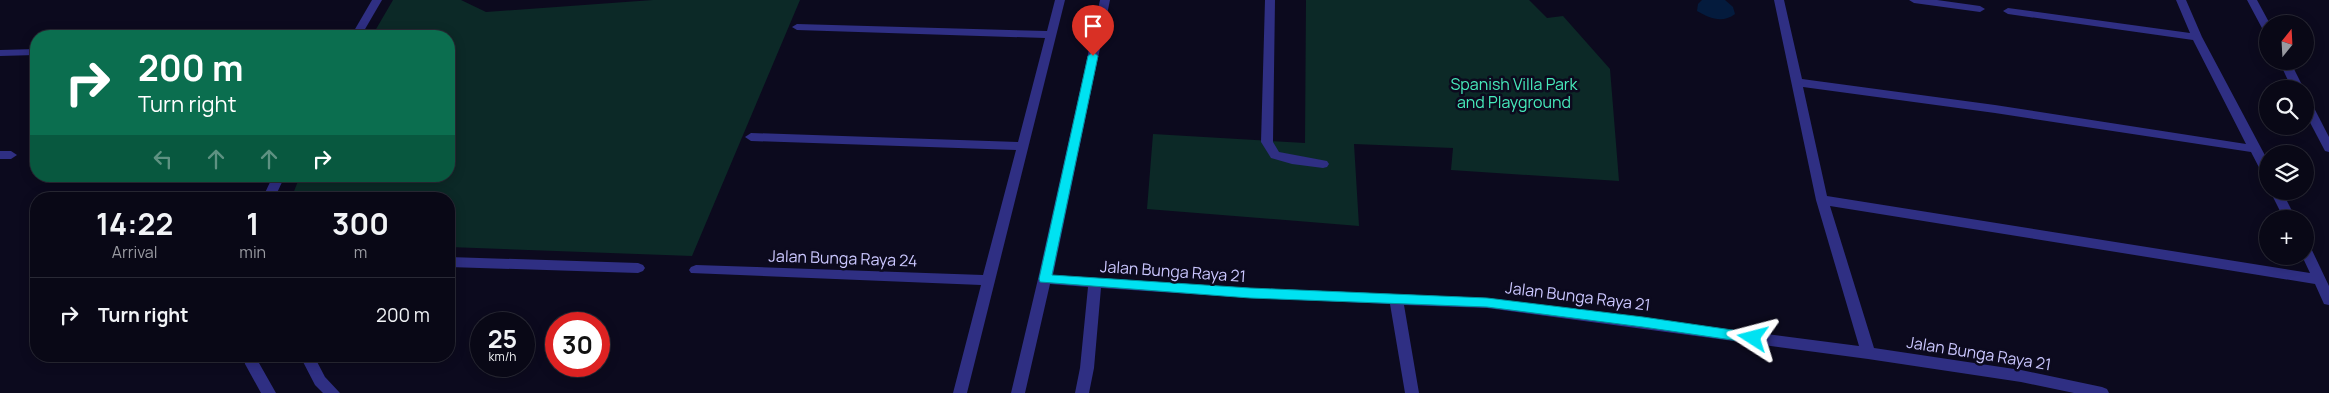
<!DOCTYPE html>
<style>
:root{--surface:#090816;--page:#171623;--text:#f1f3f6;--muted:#999aa1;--line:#292935}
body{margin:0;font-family:Manrope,sans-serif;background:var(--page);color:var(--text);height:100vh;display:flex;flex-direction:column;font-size:19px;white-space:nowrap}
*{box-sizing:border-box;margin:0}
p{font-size:16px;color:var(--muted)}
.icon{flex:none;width:28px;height:28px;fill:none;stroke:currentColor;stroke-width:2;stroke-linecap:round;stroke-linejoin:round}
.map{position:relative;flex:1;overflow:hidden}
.side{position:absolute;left:30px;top:192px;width:425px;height:170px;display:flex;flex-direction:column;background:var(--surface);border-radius:20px;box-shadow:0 2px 12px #0003,0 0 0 1px var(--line)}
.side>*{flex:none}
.hud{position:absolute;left:30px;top:30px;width:425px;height:152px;border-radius:20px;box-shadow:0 2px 12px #0003,0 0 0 1px var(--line);background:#0b6e4f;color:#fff;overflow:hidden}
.needle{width:32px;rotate:18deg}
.tools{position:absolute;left:2259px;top:15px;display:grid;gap:10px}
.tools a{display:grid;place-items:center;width:55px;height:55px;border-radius:50%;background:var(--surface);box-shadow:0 2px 12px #0003,0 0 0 1px var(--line);font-size:25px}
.speed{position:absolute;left:470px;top:312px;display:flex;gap:10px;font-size:25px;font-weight:700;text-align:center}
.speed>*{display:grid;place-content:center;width:65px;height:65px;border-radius:50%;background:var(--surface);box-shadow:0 2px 12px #0003,0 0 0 1px var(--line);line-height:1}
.speed small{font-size:12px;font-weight:400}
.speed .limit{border:8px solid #d22;background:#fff;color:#111}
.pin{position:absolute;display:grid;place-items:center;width:42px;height:42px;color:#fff;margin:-51px -21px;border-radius:50% 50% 50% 0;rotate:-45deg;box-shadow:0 0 5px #0007}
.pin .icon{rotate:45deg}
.me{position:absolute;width:55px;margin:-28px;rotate:279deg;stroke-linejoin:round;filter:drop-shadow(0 0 4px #0008)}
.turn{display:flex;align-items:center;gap:18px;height:105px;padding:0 25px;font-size:22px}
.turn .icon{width:65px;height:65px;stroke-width:2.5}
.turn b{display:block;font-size:35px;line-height:42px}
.lanes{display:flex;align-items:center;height:48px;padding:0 25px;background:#0003;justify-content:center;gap:25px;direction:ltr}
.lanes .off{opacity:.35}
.eta{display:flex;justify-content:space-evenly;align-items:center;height:85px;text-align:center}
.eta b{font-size:30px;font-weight:700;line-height:35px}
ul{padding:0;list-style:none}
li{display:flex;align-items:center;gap:15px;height:75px;padding:0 25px;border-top:1px solid var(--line)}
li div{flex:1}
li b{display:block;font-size:19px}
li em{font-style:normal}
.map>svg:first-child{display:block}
.green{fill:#0c2927}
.water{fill:#041b3d}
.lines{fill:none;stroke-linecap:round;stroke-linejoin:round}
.minor{fill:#2f2f83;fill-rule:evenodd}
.route{fill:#00e2f2;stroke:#00939d}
.labels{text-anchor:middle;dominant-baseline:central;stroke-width:5;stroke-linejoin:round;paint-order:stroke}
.park-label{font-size:16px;fill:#47ebbc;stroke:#0c0a1e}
.street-label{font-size:16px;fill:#cbc7ff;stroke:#0c0a1e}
</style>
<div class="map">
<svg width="2329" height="393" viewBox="0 0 2329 393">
<rect width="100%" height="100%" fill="#0c0a1e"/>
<g class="green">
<polygon points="393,0 461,0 486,12 653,0 800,0 692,256 449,247 449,199 291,199 300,176 449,176 449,36 372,36"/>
<polygon points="1306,0 1529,0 1547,18 1563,16 1610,69 1619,181 1451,170 1453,148 1354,144 1359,226 1147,209 1153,134 1305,143"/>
</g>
<path class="water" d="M1702,0H1725L1733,7L1735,14C1722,24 1709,18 1697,11L1698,4Z"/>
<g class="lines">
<g class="minor">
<polygon points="372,0 382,0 361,36 351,36"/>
<polygon points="1055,0 1065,0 967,393 953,393 981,285 691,273 689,270 691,267 696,265 983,275 1016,150 751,141 745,137 751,133 1018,142 1045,38 797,30 792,27 797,24 1047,31"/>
<polygon points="1100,0 1110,0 1053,275 1250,288 1487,298 1859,346 1816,200 1774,0 1784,0 1802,79 1995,105 2246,144 2193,40 2008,14 2003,11 2008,8 2190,33 2176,0 2186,0 2202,37 2268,161 2268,178 2264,177 2251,152 1995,113 1803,87 1827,196 2310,273 2302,256 2305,256 2305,244 2310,246 2329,286 2329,305 2324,304 2315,284 1830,206 1874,348 2021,370 2102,387 2107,389 2109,393 2074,393 2021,382 1868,359 1487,308 1404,305 1419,393 1405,393 1390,304 1250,298 1101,288 1094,368 1089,393 1075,393 1080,368 1088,287 1050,284 1025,393 1011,393 1038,279"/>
<polygon points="1265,0 1275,0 1273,142 1279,152 1327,161 1329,164 1327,167 1323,168 1292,164 1271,158 1261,142"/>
<polygon points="1909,0 1937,0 1980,6 1985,9 1980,12 1914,3"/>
<polygon points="2247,0 2257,0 2270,24 2268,24 2268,33 2263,30"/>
<polygon points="36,49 36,55 0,56 0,50"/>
<polygon points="2279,61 2290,61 2304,89 2292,89"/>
<polygon points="2305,98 2311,102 2329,137 2329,152 2325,151 2305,113"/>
<polygon points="0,151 11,151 17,155 11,159 0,159"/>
<polygon points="273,176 285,176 274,199 262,199"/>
<polygon points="2270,191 2282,191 2296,219 2284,219"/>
<polygon points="449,257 638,263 643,265 645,268 643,271 638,273 449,267"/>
<polygon points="244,356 258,356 259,363 276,393 261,393 245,364"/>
<polygon points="300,356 314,356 325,377 340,393 323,393 315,385"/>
</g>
</g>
<polygon class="route" points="1093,52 1098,56 1052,275 1250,288 1487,298 1643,317 1753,333 1759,338 1753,343 1643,327 1487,307 1250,298 1040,282 1039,279 1088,56"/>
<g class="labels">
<g class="park-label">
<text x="1514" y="84">Spanish Villa Park<tspan x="1514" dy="18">and Playground</tspan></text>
</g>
<g class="street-label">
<text transform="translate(843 258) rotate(2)">Jalan Bunga Raya 24</text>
<text transform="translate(1173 271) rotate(4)">Jalan Bunga Raya 21</text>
<text transform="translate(1578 296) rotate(7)">Jalan Bunga Raya 21</text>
<text transform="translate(1979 353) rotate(9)">Jalan Bunga Raya 21</text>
</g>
</g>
</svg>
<div class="tools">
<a><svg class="needle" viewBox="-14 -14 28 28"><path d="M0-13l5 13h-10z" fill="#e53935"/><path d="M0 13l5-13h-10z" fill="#999aa1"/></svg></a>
<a><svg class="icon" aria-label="search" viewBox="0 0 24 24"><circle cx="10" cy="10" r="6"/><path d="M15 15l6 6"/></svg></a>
<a><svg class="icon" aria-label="layers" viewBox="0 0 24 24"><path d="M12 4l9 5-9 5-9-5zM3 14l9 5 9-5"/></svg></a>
<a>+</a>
</div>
<div class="speed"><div>25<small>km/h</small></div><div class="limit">30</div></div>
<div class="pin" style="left:1093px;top:56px;background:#d93025"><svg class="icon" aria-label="arrive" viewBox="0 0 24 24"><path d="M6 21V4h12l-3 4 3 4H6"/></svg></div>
<svg class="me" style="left:1753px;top:338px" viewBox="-20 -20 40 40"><path d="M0-17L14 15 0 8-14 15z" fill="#00e2f2" stroke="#fff" stroke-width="4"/></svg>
<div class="hud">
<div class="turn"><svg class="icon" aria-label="right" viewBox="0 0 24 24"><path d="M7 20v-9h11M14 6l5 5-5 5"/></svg><div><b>200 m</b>Turn right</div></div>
<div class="lanes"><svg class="icon off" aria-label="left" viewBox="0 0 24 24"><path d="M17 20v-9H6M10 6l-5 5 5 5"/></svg><svg class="icon off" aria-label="ahead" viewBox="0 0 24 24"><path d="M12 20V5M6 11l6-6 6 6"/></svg><svg class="icon off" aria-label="ahead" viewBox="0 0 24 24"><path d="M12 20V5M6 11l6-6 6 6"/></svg><svg class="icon" aria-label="right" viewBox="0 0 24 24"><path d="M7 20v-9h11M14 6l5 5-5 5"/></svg></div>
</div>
<section class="side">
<div class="eta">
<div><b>14:22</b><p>Arrival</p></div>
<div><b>1</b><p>min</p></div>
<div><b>300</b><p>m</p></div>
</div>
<ul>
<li><svg class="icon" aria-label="right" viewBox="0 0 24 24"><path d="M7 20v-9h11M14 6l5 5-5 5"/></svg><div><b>Turn right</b></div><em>200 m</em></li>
</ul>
</section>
</div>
